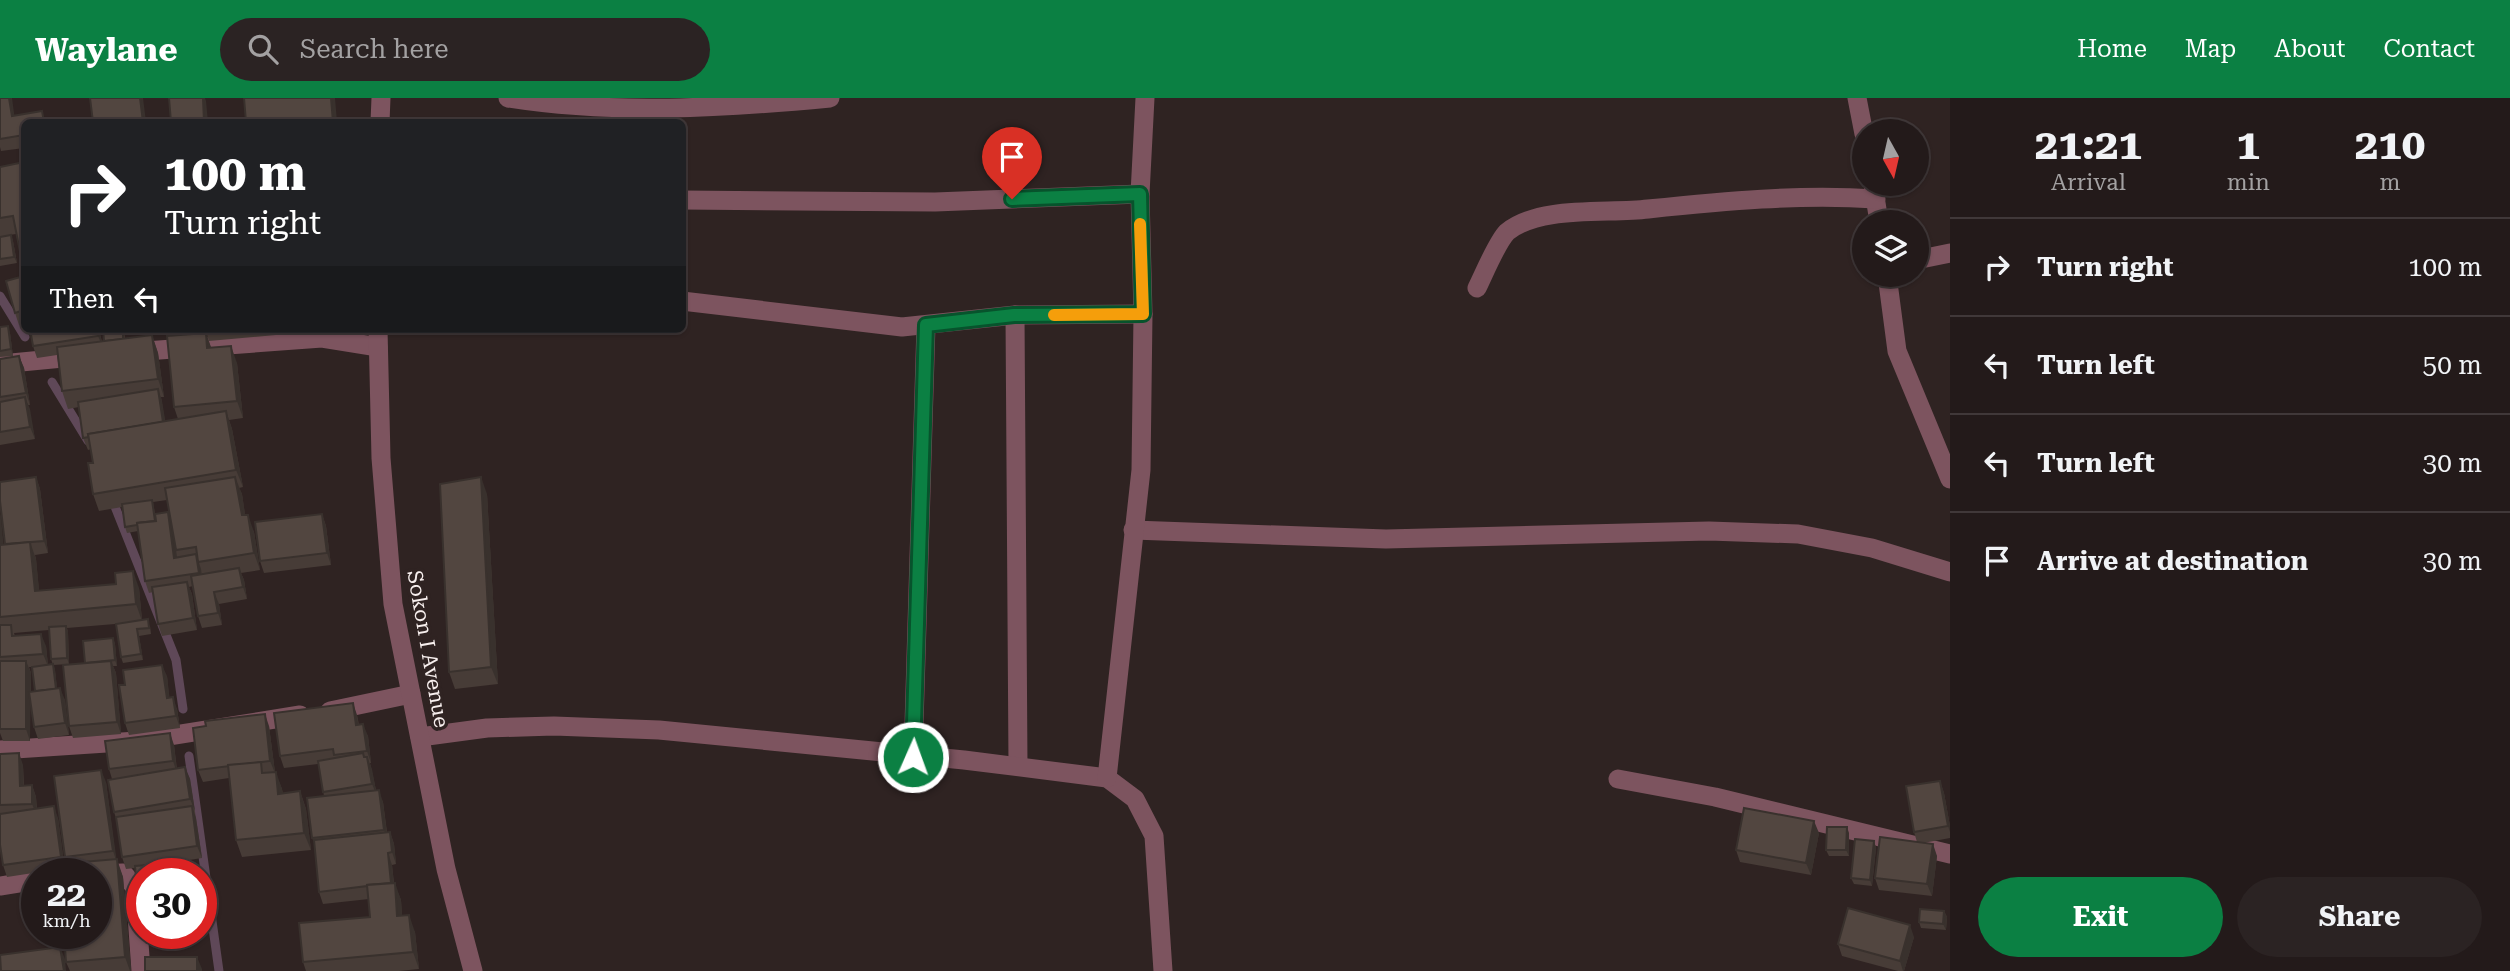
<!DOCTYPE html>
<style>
:root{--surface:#231a1a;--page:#2b2323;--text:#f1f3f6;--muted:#a3a1a2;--line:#403839;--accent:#0b8043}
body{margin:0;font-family:"Roboto Serif",serif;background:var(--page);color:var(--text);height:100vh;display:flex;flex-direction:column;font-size:26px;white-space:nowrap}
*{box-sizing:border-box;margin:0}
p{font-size:23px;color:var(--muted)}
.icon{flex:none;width:38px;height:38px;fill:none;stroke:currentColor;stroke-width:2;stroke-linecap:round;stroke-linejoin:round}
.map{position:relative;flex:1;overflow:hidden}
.sheet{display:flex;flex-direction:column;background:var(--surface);width:560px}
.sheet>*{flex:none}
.top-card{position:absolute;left:21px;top:21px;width:665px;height:214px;border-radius:10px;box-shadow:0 2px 5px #0004,0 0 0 2px var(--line);background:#202124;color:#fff;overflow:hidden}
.needle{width:46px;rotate:172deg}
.fabs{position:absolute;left:1852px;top:21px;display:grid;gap:14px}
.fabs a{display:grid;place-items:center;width:77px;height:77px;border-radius:50%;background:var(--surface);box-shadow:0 2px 5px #0004,0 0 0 2px var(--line);font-size:35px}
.speed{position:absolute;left:21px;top:760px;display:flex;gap:14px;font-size:35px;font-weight:700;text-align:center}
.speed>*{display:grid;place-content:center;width:91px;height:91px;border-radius:50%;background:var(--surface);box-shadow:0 2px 5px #0004,0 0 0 2px var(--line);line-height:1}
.speed small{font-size:18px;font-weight:400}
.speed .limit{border:10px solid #d22;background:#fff;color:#111}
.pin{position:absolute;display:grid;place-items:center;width:60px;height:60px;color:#fff;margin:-72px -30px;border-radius:50% 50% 50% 0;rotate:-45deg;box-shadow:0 0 7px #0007}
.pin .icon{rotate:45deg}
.me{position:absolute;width:77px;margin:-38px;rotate:2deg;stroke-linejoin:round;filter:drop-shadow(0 0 5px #0008)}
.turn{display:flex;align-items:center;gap:24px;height:147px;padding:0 28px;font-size:32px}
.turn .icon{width:91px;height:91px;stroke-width:2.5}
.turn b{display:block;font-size:49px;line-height:60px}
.then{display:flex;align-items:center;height:66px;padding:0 28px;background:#0003;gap:14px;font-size:26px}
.eta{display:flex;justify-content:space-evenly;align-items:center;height:119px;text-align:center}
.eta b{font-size:42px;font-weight:700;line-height:49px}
.cta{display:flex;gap:14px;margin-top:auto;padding:14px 28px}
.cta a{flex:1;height:80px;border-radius:42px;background:var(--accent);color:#fff;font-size:28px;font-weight:700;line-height:80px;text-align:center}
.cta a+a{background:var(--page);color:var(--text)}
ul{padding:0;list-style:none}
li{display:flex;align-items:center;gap:21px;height:98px;padding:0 28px;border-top:2px solid var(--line)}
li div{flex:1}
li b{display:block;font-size:26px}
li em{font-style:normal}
header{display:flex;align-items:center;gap:42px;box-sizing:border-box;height:98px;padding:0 35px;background:var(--accent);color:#fff}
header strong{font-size:33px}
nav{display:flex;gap:38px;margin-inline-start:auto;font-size:24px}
.search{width:490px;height:63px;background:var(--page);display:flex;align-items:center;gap:18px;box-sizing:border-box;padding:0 24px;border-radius:38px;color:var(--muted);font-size:26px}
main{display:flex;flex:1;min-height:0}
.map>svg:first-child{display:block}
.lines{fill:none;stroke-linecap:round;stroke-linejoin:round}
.stream{stroke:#5f4858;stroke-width:9}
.minor{stroke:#7d545f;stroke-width:19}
.tertiary{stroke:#7d545f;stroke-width:19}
.wall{fill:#473c37;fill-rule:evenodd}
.shaded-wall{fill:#39312d}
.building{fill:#524640;stroke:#39312d;stroke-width:2}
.route-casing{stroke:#07532c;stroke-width:18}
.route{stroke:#0b8043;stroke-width:12}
.slow{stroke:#f59e0b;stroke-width:12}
.labels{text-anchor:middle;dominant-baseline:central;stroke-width:7;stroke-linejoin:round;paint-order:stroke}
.street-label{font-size:21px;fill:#f7efee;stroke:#2f2322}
</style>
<header>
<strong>Waylane</strong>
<div class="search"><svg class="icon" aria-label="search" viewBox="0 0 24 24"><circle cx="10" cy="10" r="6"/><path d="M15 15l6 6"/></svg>Search here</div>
<nav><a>Home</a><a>Map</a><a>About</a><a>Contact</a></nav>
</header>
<main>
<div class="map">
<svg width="1950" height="873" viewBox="0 0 1950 873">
<rect width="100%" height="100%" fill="#2f2322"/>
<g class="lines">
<g class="stream">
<polyline points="0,198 25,239"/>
<polyline points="52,284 88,343"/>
<polyline points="112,401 176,562 183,611"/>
<polyline points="189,658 219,873"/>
</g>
<g class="minor">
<path d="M508,0C615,17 723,10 830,0"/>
<polyline points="1857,0 1864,36"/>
<polyline points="1873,86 1879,124"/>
<polyline points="682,102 935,104 1140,96"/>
<polyline points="1916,162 1950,155"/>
<polyline points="1887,177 1897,253 1950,381"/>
<path d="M1477,190C1484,176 1497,144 1507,134C1540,107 1607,116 1648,111C1724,103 1799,96 1876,101"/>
<polyline points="682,203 902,229 1015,217 1143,216"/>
<polyline points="1015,217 1018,668"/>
<polyline points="132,254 322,240 378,249"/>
<polyline points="0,266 84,258"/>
<polyline points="1133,432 1386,441 1709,433 1798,436 1872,450 1950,474"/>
<polyline points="330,613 411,596"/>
<polyline points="420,639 487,630 554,628 659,632 964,662 1107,680 1135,701 1154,738 1163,873"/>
<polyline points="0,652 137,643 300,617"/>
<polyline points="913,659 926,227"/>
<polyline points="1107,680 1141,372 1143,216 1140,96 1145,0"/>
<polyline points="1618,681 1715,699 1950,756"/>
<polyline points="96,776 123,775 135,789 141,873"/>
<polyline points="0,788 37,782"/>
</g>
<g class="tertiary">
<polyline points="380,24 381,0"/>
<polyline points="378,231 381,360 393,506 446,771 473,873"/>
</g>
</g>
<g class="wall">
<polygon points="0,0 14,17 24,24 24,50 1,53 0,49"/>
<polygon points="24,64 24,171 16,136 9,137 11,137 13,143 17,165 0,168 0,69"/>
<polygon points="24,178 24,225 19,227 15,215"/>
<polygon points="0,229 10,235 13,258 0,259"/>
<path d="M99,231L102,244L124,231L125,241L152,237L158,255L164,299H161L165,324L178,321L174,309L206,235L211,250L237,265L243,320L229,322L232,331L243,389L239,390L242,396L245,417L254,434L260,472L241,475L244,482L247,501L219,506L222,527L202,530L198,518L193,488L189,489L192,496L197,532L162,538L158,526L153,494L149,495L145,483L138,433L127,435L125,429L122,409L99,413L93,396V365L91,351L88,352L83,340L79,309L68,311L62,293L57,257L37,260L33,248ZM167,402L172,426L155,416L153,404Z"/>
<polygon points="205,231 331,231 331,232 209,243"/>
<polygon points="19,258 24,270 30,307 28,307 35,341 0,347 0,261"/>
<path d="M36,379L40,391L48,455L35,457L36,461L39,493L139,490L142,522L150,528L151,536L139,538L143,562L123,565L121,559L127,525L67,530L68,534L69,566L53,567L51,561L49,532L14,535L15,538L46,548L48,567L53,566L55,572L57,591L65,602L69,637L38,641L34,629L30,604V643H3L0,635V416L3,447L5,446ZM29,569H34L35,593L31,594V575Z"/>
<polygon points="487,396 498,586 455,591 449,574"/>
<polygon points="322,416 326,428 331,467 264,475 260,463"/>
<polygon points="113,540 115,546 117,568 113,568 116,575 121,636 73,640 69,628 86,565"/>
<polygon points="167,578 169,599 177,611 180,630 129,637 125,625 125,587"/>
<polygon points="357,617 359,627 368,638 371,665 370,665 376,692 383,704 387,734 390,734 394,746 396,766 392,767 394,785 401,802 402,818 415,834 419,871 399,873 306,873 303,864 370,819 369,801 323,806 319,794 314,744 312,740 324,698 318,666 284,670 280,658"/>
<polygon points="269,628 275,674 282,691 283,696 300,693 306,711 311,752 242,759 236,742 229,680 203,684 198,672"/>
<polygon points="174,647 177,671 185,669 190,681 202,760 164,766 174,765 178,775 142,775 142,835 178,835 178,843 146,846 141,834 135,770 126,771 122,759 117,723 114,714 112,681 109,671"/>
<polygon points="0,656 23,667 24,687 32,687 36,699 37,711 58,720 64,766 67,766 65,759 106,684 116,762 123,779 131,873 70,873 66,864 59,771 7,779 3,767 0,714"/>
<polygon points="1940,683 1944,695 1950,728 1950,740 1923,745 1937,758 1932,798 1879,792 1875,780 1917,744 1914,734"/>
<polygon points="1819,735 1811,777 1740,764 1736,752"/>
<polygon points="1849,735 1849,758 1829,758 1826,752"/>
<polygon points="1874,743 1876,750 1872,788 1854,786 1851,780"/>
<polygon points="1944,813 1947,819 1946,832 1921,830 1919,824"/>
<polygon points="1914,839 1904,873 1898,873 1842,858 1838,846"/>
</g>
<g class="shaded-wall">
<polygon points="9,0 12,0 16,30 12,18"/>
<polygon points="140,0 143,0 146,24 143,24"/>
<polygon points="203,0 205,0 206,3 208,24 204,24"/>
<polygon points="331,0 335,0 337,24 333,24"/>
<polygon points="11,137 13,143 17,165 14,159"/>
<polygon points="8,228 10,235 13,258 11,251"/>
<polygon points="97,231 99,231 103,250 98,238"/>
<polygon points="206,235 212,252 207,250"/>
<polygon points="152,237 158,255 164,299 158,281"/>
<polygon points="231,248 237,265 243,320 237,303"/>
<polygon points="19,258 24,270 30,307 26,295"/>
<polygon points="158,291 162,303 168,339 163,327"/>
<polygon points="25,299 30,311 35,341 30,329"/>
<polygon points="226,313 232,331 243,389 236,372"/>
<polygon points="36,379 40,391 48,455 44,443"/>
<polygon points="235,379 242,396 248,435 242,417"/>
<polygon points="481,379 487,396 498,586 491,569"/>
<polygon points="168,414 172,426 179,472 174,460"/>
<polygon points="0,416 1,418 5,464 0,450"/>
<polygon points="322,416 326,428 331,467 327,455"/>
<polygon points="248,417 254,434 260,472 254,455"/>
<polygon points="30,444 36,461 41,511 35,493"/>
<polygon points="196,456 201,471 203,487 199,475"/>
<polygon points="239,470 244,482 247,501 243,489"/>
<polygon points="133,473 139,490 142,523 136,506"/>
<polygon points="187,484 192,496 197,532 193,520"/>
<polygon points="214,494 219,506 222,527 218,515"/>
<polygon points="66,528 68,534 69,566 67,560"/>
<polygon points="137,531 139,538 143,562 141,556"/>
<polygon points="41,536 46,548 48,568 43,556"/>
<polygon points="113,540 115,546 117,568 115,562"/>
<polygon points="26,563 31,575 30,643 26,631"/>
<polygon points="111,563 116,575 121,636 117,624"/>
<polygon points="53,566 55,572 58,597 56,591"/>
<polygon points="162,567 167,578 171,612 167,600"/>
<polygon points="60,590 65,602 69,637 65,625"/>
<polygon points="173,599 177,611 180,630 176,618"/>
<polygon points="353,605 357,617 360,639 356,627"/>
<polygon points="265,616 269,628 275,675 270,663"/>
<polygon points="363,626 368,638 371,665 367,653"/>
<polygon points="170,635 174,647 177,675 173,663"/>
<polygon points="19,655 23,667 24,700 20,688"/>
<polygon points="367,659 372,671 377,698 372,686"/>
<polygon points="185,669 190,681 195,713 190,701"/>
<polygon points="101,672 106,684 117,765 113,753"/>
<polygon points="276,674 282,691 285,713 278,696"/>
<polygon points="1940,683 1944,695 1950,728 1950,734 1948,728"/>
<polygon points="32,687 36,699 37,718 32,706"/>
<polygon points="379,692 383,704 388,744 384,732"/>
<polygon points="300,693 306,711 311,752 304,735"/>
<polygon points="54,708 58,720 65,771 61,759"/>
<polygon points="192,708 196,720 202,760 197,748"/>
<polygon points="1814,723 1819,735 1811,777 1806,765"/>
<polygon points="1847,729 1849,735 1849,758 1846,752"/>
<polygon points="390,734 394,746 396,766 392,754"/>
<polygon points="1874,743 1876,750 1872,788 1870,782"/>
<polygon points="1933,746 1937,758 1932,798 1927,786"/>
<polygon points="388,755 392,767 395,798 391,786"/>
<polygon points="117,761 123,779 131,873 130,873 125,859"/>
<polygon points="395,785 401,802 403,835 397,818"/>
<polygon points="1944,813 1947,819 1946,832 1943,826"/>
<polygon points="409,817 415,834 419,871 413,854"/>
<polygon points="1910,827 1914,839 1904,873 1903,873 1900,863"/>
<polygon points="60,849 65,861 66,873 64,873"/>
<polygon points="197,859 202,871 202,873 197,873"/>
</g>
<g class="building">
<polygon points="0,0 9,0 12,18 42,13 44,24 24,24 24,37 0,41"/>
<polygon points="90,0 140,0 143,24 93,24"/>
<polygon points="169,0 203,0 204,24 171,24"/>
<polygon points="244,0 331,0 333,24 246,24"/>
<polygon points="24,64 24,164 22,164 13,118 0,120 0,69"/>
<polygon points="11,137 14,159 0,161 0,139"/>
<polygon points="24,178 24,212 15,215 6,183"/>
<polygon points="8,228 11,251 0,253 0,229"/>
<polygon points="30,231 97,231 98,238 33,248"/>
<polygon points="103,231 123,231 123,241 104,243"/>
<polygon points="206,235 207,250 231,248 237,303 174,309 167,238"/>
<polygon points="152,237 158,281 62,293 57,249"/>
<polygon points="19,258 26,295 0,299 0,261"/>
<polygon points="158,291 163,324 88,336 89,339 83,340 78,304"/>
<polygon points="25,299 30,329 0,334 0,304"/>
<polygon points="226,313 236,372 93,396 88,365 93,365 88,336"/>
<polygon points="36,379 44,443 5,446 0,403 0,384"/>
<polygon points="235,379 242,417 248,417 254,455 198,464 196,449 176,452 165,390"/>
<polygon points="481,379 491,569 449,574 440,386"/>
<polygon points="152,402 155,423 137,425 137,427 125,429 122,406"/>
<polygon points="168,414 174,460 196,456 199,475 145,483 137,425 156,423 155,416"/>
<polygon points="322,416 327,455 260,463 255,424"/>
<polygon points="30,444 35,493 116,486 115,475 133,473 136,506 0,519 0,447"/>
<polygon points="239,470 243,489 214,494 218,515 198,518 191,478"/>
<polygon points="187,484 193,520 158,526 152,489"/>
<polygon points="148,521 149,530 137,531 141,556 121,559 116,526"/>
<polygon points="0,527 11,527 12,538 41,536 43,556 0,559"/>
<polygon points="66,528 67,560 51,561 49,529"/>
<polygon points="113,540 115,562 85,565 83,543"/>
<rect x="0" y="563" width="26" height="68"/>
<polygon points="111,563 117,624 69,628 63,567"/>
<polygon points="53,566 56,591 35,593 32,569"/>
<polygon points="162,567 167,600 173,599 176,618 125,625 119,587 125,587 123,572"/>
<polygon points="60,590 65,625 34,629 29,594"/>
<polygon points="353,605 356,627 363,626 367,653 334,657 333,651 280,658 274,615"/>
<polygon points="265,616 270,663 198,672 193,630 206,628 205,623"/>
<polygon points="170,635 173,663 109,671 105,643"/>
<polygon points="19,655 20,688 32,687 32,706 0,707 0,656"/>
<polygon points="363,655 364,659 367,659 372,686 323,694 318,663"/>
<polygon points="261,664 262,675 276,674 278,696 300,693 304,735 236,742 228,667"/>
<polygon points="185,669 190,701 114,714 108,682"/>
<polygon points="101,672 113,753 65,759 54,678"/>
<polygon points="1940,683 1948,728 1914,734 1906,688"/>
<polygon points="379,692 384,732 312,740 307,700"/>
<polygon points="54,708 61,759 3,767 0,747 0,716"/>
<polygon points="192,708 197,748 122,759 116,719"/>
<polygon points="1744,710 1814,723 1806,765 1736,752"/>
<polygon points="1827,729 1847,729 1846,752 1826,752"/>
<polygon points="390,734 392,754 388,755 391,785 367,787 367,788 319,794 314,742"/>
<polygon points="1880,739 1933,746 1927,786 1875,780"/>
<polygon points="1855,741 1874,743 1870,782 1851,780"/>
<polygon points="117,761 125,859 66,864 64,835 96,835 96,775 59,775 59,766"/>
<polygon points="174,765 175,775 142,775 141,834 135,768"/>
<polygon points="395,785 397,818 409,817 413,854 303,864 299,825 370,819 367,787"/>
<polygon points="1848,810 1910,827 1900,863 1838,846"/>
<polygon points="1920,811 1944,813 1943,826 1919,824"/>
<polygon points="60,849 64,873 1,873 0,857"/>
<rect x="145" y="859" width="52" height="14"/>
</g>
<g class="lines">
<g class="route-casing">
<polyline id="route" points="913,659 926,227 1014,217 1143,216 1140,96 1012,101"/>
</g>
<use href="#route" class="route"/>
<polyline class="slow" points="1054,217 1143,216 1140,126"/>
</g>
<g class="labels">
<g class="street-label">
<text transform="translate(428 551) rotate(80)">Sokon I Avenue</text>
</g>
</g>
</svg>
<div class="fabs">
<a><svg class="needle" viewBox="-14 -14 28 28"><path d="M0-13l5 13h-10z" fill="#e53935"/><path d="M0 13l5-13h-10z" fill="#a3a1a2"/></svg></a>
<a><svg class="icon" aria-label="layers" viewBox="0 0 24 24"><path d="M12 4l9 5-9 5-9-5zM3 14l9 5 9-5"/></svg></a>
</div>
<div class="speed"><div>22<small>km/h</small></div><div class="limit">30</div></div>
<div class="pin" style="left:1012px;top:101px;background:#d93025"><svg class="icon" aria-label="arrive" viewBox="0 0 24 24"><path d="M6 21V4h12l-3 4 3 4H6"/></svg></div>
<svg class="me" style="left:913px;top:659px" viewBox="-20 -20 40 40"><circle r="17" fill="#0b8043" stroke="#fff" stroke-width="3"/><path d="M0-11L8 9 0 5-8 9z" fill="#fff"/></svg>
<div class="top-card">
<div class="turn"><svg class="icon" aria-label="right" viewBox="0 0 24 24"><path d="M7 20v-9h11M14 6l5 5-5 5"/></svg><div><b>100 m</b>Turn right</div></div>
<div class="then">Then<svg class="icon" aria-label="left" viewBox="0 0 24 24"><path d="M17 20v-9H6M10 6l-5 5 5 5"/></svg></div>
</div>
</div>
<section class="sheet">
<div class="eta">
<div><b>21:21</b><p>Arrival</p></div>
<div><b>1</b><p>min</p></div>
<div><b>210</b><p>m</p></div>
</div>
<ul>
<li><svg class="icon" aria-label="right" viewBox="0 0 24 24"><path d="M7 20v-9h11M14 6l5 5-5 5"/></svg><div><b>Turn right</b></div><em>100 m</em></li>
<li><svg class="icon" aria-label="left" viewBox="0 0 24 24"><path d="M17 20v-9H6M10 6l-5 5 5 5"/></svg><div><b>Turn left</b></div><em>50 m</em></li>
<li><svg class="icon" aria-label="left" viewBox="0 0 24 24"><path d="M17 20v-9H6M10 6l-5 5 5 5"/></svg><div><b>Turn left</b></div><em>30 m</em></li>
<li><svg class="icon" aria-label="arrive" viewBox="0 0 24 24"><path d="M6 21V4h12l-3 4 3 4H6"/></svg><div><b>Arrive at destination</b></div><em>30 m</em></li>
</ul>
<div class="cta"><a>Exit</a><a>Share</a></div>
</section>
</main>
